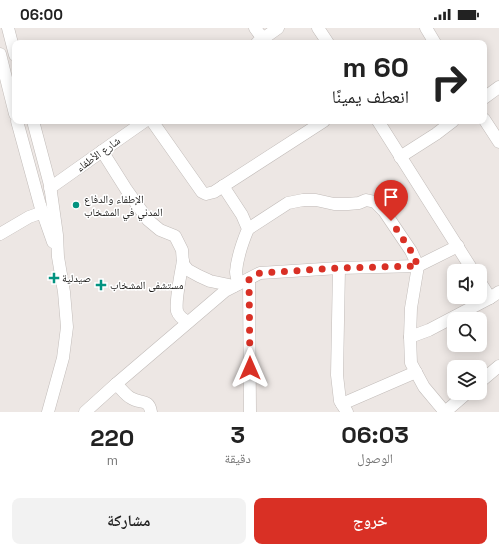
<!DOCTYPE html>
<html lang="ar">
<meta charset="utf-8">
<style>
:root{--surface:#fff;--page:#f2f2f2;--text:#222;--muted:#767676;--accent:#d93025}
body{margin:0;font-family:"Space Grotesk","Noto Naskh Arabic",sans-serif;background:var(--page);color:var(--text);direction:rtl;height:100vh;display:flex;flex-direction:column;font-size:15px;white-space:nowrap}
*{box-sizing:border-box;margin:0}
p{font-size:13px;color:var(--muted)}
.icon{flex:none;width:22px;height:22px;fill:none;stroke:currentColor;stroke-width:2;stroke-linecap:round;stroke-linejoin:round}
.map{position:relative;height:384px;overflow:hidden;direction:ltr}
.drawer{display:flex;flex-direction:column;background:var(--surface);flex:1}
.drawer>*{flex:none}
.hud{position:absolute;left:12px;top:12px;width:475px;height:84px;border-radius:8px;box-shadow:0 2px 10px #0003;direction:rtl;background:#fff;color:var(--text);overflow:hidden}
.fabs{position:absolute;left:447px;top:236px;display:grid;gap:8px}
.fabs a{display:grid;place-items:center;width:40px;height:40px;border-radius:8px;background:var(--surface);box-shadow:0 2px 10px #0003;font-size:20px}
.pin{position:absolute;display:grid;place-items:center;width:34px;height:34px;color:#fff;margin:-41px -17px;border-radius:50% 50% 50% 0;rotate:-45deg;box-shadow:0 0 4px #0007}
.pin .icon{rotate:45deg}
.me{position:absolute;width:44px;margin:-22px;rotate:0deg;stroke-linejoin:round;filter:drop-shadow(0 0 3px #0008)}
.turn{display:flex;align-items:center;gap:14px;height:84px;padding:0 12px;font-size:18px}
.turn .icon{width:52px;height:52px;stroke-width:2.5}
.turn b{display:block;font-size:28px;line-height:34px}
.eta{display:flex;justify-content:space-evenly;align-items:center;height:68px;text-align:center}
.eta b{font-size:24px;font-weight:600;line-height:28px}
.button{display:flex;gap:8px;margin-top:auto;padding:8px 12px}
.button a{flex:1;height:46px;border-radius:8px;background:var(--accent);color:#fff;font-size:16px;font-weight:600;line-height:46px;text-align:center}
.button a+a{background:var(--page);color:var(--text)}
.status{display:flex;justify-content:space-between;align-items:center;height:28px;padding:0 20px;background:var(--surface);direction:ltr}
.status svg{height:11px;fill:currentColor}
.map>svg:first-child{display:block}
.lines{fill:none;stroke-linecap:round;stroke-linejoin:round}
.minor-casing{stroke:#c2bcb9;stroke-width:13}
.minor{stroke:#fff;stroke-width:12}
.route{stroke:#d93025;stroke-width:7;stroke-dasharray:0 12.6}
.poi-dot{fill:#029380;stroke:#fff;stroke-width:1.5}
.labels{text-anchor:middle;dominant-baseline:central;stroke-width:3;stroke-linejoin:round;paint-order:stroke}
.street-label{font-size:11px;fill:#1a1917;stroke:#fff}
.poi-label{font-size:11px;fill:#1a1917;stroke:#fff;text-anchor:start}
</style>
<div class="status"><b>06:00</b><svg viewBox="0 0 49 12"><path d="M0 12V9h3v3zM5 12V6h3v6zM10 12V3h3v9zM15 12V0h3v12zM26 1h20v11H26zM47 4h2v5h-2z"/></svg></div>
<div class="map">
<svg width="499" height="384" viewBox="0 0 499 384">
<rect width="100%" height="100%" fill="#ede7e4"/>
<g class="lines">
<g class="minor-casing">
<g id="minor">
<polyline points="8,0 15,27"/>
<polyline points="255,0 263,11"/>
<polyline points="318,0 328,15"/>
<polyline points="426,0 435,15"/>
<polyline points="257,15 278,0"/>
<polyline points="0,26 15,86"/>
<polyline points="484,70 499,59"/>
<polyline points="484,91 499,114"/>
<polyline points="17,93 40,177 53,214"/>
<polyline points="33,93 50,157 57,207 58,229 64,264 67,299 63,330 48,384"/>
<polyline points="152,93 202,164 206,166 214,164 324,93"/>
<polyline points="378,93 473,243"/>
<polyline points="102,123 126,161 148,192 160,202 175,208 182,222 183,236 188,242 199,248 210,253 234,258"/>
<polyline points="400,129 436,106 453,93"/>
<path d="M223,158L242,187L248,201C243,213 237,230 236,244C236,248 238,252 238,256"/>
<polyline points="50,160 115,114 145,93"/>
<polyline points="248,201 288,175 303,172 316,172 334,176 348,176 359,175 366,172 375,174 384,183 411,223 418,238 411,280 410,309 411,335 424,359 445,384"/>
<polyline points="0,206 29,189 43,184"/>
<path d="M183,233C181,245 175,272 177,283C179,289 184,292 188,294"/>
<polyline points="339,240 337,347 340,373 347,384"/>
<polyline points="249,251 250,384"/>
<polyline points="480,254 490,270"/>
<polyline points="410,309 429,302 490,270 499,264"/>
<polyline points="480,354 499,338"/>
<path d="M116,356C121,360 125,367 131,370C140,376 149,370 151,384"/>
<polyline points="342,376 416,344"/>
<polyline points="85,384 116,356 225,263 260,245 339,240 418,238 458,218"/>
<polyline points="445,384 467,365"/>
</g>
</g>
<use href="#minor" class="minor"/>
</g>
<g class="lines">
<polyline class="route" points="250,340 249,251 260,245 339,240 418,238 411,223 391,193"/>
</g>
<g class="poi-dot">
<circle cx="76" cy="177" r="4"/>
<path d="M52 244h4v4h4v4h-4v4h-4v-4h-4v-4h4z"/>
<path d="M99 251h4v4h4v4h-4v4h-4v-4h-4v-4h4z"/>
</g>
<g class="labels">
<g class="street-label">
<text transform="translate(98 126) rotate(-36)">شارع الأطفاء</text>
</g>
<g class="poi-label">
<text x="84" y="171">الإطفاء والدفاع<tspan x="84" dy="13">المدني في المشخاب</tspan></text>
<text x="62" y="250">صيدلية</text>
<text x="110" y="257">مستشفى المشخاب</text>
</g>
</g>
</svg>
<div class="fabs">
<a><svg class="icon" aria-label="sound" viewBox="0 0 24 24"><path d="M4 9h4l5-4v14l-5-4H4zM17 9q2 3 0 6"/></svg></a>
<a><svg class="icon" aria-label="search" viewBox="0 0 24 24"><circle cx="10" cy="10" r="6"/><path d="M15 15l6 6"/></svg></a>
<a><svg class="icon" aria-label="layers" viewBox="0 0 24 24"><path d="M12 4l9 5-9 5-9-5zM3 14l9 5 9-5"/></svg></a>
</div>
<div class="pin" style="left:391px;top:193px;background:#d93025"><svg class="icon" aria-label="arrive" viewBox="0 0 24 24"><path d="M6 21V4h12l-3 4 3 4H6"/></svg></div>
<svg class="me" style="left:250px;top:340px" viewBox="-20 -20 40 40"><path d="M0-17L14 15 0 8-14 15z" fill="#d93025" stroke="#fff" stroke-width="4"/></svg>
<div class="hud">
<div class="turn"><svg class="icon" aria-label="right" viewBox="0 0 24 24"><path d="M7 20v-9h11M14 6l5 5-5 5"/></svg><div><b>60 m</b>انعطف يمينًا</div></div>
</div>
</div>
<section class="drawer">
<div class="eta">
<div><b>06:03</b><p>الوصول</p></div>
<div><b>3</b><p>دقيقة</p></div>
<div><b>220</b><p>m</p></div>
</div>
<div class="button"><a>خروج</a><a>مشاركة</a></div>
</section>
